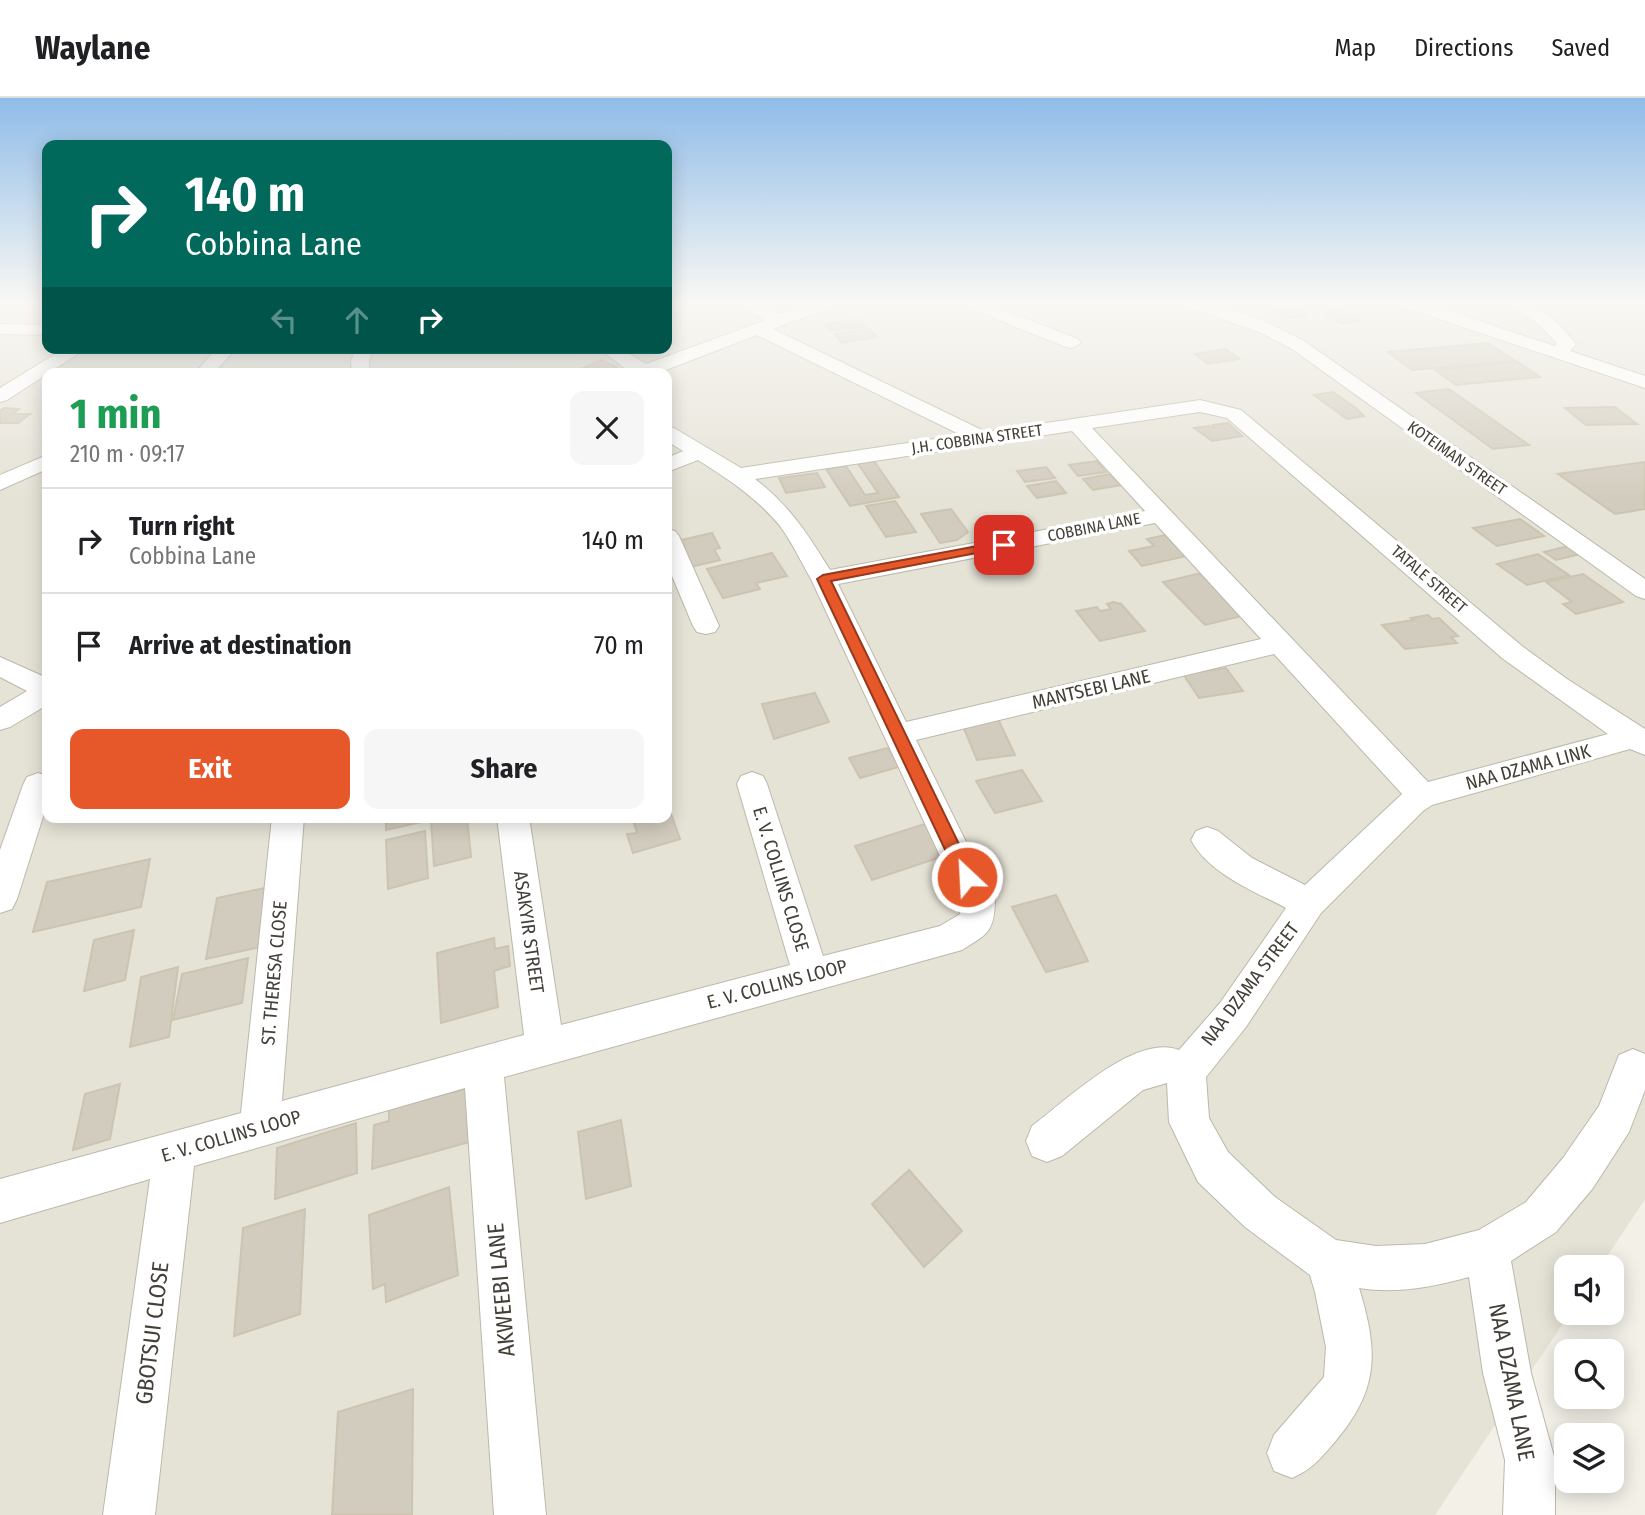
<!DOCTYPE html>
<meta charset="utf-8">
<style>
:root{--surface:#fff;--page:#f6f6f6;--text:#202124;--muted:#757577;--line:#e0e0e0;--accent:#e6582a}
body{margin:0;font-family:"Fira Sans Condensed",sans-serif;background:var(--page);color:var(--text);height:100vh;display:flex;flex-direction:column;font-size:26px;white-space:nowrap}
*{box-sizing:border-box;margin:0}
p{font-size:23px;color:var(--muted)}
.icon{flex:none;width:38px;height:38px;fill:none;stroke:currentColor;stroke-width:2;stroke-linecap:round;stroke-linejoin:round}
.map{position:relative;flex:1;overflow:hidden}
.details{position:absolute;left:42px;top:270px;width:630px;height:455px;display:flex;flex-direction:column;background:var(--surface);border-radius:14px;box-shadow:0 4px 18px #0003}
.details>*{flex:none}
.hud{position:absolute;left:42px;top:42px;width:630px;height:214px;border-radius:14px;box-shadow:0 4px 18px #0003;background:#00695c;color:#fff;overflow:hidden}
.buttons{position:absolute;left:1554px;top:1157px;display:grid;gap:14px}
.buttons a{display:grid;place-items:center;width:70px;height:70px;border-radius:14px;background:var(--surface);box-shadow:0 4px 18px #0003;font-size:35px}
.pin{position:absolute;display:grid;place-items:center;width:60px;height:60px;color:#fff;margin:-30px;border-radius:14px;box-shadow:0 4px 10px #0006}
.me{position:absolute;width:77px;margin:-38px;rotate:335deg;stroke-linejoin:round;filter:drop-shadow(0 0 5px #0008)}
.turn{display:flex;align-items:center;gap:24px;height:147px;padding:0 28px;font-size:32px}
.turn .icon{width:91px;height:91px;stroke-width:2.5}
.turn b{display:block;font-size:49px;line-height:60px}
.lanes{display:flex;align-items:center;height:66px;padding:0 28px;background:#0003;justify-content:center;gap:35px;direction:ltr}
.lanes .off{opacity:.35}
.round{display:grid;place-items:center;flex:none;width:74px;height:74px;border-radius:14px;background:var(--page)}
.summary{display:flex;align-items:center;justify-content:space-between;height:119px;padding:0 28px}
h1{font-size:42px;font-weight:700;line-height:52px;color:#1e9e55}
.cta{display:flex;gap:14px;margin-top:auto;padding:14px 28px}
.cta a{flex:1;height:80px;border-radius:14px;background:var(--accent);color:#fff;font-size:28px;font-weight:700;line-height:80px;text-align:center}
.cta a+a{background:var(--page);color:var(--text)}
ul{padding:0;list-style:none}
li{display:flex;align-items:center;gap:21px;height:105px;padding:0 28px;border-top:2px solid var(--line)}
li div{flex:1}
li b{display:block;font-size:26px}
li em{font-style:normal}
header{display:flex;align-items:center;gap:42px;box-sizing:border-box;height:98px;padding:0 35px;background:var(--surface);border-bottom:2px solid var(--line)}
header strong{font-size:33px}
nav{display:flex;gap:38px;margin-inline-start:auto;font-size:24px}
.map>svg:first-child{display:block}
.residential{fill:#e5e2d6;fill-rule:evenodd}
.building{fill:#d2ccbe;stroke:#ccc4b1;stroke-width:2}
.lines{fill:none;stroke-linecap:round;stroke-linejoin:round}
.minor-casing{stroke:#bcb8ab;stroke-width:2}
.minor{fill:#fff;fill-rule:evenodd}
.route{fill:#e6582a;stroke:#96391b;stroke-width:2}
.labels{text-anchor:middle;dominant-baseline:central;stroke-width:7;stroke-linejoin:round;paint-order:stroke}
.far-street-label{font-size:16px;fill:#444037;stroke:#fff}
.street-label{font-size:19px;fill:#444037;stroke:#fff}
.near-street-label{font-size:23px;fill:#444037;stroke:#fff}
</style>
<header>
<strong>Waylane</strong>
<nav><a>Map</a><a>Directions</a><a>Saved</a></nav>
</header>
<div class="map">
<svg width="1645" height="1417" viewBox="0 0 1645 1417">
<rect width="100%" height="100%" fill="#f2f0e7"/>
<path class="residential" d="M0,203H47V250H667V203H1645V1101L1600,1169H1566V1214L1570,1215L1435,1417H0ZM47,275H667V719H47Z"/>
<g class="building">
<polygon points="1292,207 1308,217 1288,220 1272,210"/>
<polygon points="1343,212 1361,223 1341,226 1323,215"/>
<polygon points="860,221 866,229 831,233 825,226"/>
<polygon points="870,231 877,239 842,245 835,236"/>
<polygon points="1488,245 1516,263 1412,272 1388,254"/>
<polygon points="1226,251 1239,261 1208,266 1195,256"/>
<polygon points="601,262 617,269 604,275 571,275 585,269 590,271 587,268"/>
<polygon points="1518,264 1540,279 1456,287 1435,272"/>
<polygon points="1449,291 1529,347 1493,351 1416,295"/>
<polygon points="1333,294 1357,311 1364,318 1347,321 1314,297"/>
<polygon points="1615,309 1637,326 1586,327 1565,310"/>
<polygon points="4,310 19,311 13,316 30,316 18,325 0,325 0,313"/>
<polygon points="1228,325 1242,338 1212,343 1194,330 1210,328 1213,330 1215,330 1213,327"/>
<polygon points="874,363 899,399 850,408 826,371 846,368 865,397 878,395 858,366"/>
<polygon points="1097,363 1106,374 1078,378 1069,367"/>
<polygon points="1645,364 1645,411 1615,416 1558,376"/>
<polygon points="1046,369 1055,380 1025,384 1017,373"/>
<polygon points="817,375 825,389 786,395 779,380"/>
<polygon points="1110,376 1121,387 1093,392 1083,381"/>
<polygon points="1056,383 1066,395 1037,400 1027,388"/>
<polygon points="895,403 916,434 886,439 866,408"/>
<polygon points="951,411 968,434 957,442 940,445 921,416"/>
<polygon points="1520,421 1544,438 1497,448 1473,430"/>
<polygon points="712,435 720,450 714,451 720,462 690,469 677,443"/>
<polygon points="1165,437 1187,458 1142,468 1129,453 1154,448 1147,441"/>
<polygon points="1568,448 1580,456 1556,462 1544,454"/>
<polygon points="772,455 787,478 756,485 760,491 723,500 707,471"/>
<polygon points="1538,456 1569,477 1527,487 1497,466"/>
<polygon points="1201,475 1217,492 1242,518 1205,527 1163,484"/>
<polygon points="1583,476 1623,504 1576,516 1563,506 1572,504 1546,484"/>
<polygon points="1113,504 1121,506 1145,533 1100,543 1076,513 1097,509 1100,513 1111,511 1107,506"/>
<polygon points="1428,517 1432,521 1439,520 1458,538 1451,539 1457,545 1405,551 1382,527 1414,522 1411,520"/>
<polygon points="1226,570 1243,593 1199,600 1183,576"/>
<polygon points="815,595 829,624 774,641 762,606"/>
<polygon points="998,621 1015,657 977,662 962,626"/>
<polygon points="888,650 899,669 860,680 849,660"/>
<polygon points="1022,672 1042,703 995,715 976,683"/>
<polygon points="667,704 680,741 633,755 627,736 637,735 632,719 667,719"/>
<polygon points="386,719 426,719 426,723 386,732"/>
<polygon points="439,719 467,719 471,759 434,768 431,721"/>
<polygon points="925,726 944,758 872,782 855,748"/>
<polygon points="425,733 428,780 388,791 386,742"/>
<polygon points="150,761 141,809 33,834 47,784"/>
<polygon points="274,788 265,848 206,861 217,800"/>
<polygon points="1056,797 1088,863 1046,874 1012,809"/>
<polygon points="134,832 125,882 84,893 94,842"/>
<polygon points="494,840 495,851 508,848 510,868 494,873 498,909 441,925 437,855"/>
<polygon points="248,860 242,905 173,922 182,876"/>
<polygon points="178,869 169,939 130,949 141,879"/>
<polygon points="120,986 110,1041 73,1052 85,996"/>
<polygon points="481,987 484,1040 372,1071 374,1027 389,1023 389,1011"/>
<polygon points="621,1022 631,1088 586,1101 578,1034"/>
<polygon points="356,1025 357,1075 275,1101 277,1050"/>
<polygon points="909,1072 962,1133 924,1169 872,1106"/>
<polygon points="449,1089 458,1177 386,1204 385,1186 373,1191 369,1117"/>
<polygon points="305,1111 300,1216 234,1238 243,1130"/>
<polygon points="413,1291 412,1417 332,1417 338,1314"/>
</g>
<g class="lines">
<g class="minor-casing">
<g id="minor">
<polygon points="0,203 9,203 0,208"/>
<path d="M733,203H754L781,216L818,203H840L838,207L773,231L986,334L1200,302L1241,312L1522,548L1567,581L1645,631V657L1630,651L1432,707L1423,713L1321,815L1246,929L1206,979L1209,1020L1228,1054L1275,1099L1336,1142L1376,1148L1425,1146L1479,1132L1526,1104L1563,1060L1599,1008L1619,957L1633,951L1645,956V992L1629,1034L1593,1090L1556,1134L1511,1163L1531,1275L1555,1362V1417H1503L1505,1362L1483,1275L1469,1179C1432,1189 1397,1196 1359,1190C1379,1255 1379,1293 1333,1346C1320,1361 1311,1372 1292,1380L1274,1373L1267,1355L1274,1337L1324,1279L1326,1249L1315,1194L1310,1177L1245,1129L1198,1084L1169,1024L1167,985L1143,992L1062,1058L1047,1064L1032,1058L1026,1043L1032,1028C1066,1003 1135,935 1179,952L1220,905L1286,810C1254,793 1209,776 1191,742L1196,733L1207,729L1218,733L1252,760L1305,787L1402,696L1274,556L916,642L995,803C994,835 987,836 962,852L504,979L546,1417H494L465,990L194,1068L155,1417H103L150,1081L0,1125V1081L241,1015L272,719H304L282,1003L524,937L497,719H529L561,927L790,867L737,686L741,678L752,674L763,678L767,686L823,858L940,828L960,816L961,803L811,481C801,464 792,444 780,428C757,400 728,381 698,362L667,374V360L683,353L667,343V328L674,330L741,370L961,337L757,237L658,275H631L598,250H620L646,266L766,222ZM1200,314L1227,320L1502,560L1608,636L1428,684L1092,330ZM1072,333L1145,413L830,472C807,435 790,408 755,381ZM1155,425L1261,541L906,624L838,486Z"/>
<polygon points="959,203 981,203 1078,241 1081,245 1072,250 1066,249 961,207"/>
<path d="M1179,203C1221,200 1267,224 1304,243L1645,481V501L1636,498L1292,251L1259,234L1181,207Z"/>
<path d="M1395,203H1419L1555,248L1557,246L1543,230L1507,203C1535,201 1559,223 1576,246L1570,253L1645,278V290L1397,207Z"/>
<polygon points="0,226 47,227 47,237 0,236"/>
<polygon points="65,250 87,250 7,302 0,304 0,290"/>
<polygon points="217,250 236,250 214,275 195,275"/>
<polygon points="356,250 374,250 369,263 370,275 352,275 351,263"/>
<polygon points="47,357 47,371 0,392 0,377"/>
<polygon points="667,431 675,433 679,438 719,528 715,534 706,536 697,534 693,528 667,466"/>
<polygon points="0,559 47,580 47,607 10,629 0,632 0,609 27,593 0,579"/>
<polygon points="38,675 47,678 47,706 17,801 12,811 0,815 0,752 23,687 27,679"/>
</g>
</g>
<use href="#minor" class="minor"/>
</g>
<linearGradient id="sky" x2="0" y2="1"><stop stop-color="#8fbce8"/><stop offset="0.51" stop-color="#f9f8f4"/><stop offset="1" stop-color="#f9f8f4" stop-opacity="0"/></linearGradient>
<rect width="1645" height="401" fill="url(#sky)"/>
<polygon class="route" points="1004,443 1008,444 1008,449 831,483 975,779 973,784 961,784 958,779 817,481 823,477"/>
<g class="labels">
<g class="far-street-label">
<text transform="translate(977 341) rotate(-8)">J.H. COBBINA STREET</text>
<text transform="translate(1457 360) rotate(35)">KOTEIMAN STREET</text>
<text transform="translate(1094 429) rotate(-11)">COBBINA LANE</text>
<text transform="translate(1429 481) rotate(41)">TATALE STREET</text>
</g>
<g class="street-label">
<text transform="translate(1091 591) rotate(-13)">MANTSEBI LANE</text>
<text transform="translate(1528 669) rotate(-15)">NAA DZAMA LINK</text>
<text transform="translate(781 781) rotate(73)">E. V. COLLINS CLOSE</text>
<text transform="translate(529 834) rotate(82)">ASAKYIR STREET</text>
<text transform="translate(274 875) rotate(-85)">ST. THERESA CLOSE</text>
<text transform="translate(777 886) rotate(-15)">E. V. COLLINS LOOP</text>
<text transform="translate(1250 886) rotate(-53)">NAA DZAMA STREET</text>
<text transform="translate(231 1038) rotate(-16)">E. V. COLLINS LOOP</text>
</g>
<g class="near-street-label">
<text transform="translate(501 1192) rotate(-95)">AKWEEBI LANE</text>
<text transform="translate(152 1235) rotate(-83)">GBOTSUI CLOSE</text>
<text transform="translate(1512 1284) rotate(79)">NAA DZAMA LANE</text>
</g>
</g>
</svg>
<div class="buttons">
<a><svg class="icon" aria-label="sound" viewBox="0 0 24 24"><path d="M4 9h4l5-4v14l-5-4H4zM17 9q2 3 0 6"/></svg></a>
<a><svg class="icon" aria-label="search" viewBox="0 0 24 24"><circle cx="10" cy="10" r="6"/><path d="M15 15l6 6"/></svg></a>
<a><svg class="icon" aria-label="layers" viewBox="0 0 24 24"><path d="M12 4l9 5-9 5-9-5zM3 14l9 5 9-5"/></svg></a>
</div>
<div class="pin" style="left:1004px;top:447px;background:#d93025"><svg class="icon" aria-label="arrive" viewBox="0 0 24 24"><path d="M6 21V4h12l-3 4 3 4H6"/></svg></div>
<svg class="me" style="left:967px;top:779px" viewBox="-20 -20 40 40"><circle r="17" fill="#e6582a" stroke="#fff" stroke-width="3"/><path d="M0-11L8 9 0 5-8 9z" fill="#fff"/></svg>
<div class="hud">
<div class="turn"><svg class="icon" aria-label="right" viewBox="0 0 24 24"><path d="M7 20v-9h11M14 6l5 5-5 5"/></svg><div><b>140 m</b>Cobbina Lane</div></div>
<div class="lanes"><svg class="icon off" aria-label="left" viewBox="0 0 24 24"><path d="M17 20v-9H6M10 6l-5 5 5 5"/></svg><svg class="icon off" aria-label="ahead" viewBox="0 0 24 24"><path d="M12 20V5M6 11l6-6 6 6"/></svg><svg class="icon" aria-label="right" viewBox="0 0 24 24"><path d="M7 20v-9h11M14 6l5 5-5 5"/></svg></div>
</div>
<section class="details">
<div class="summary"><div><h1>1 min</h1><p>210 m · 09:17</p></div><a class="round"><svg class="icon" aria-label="close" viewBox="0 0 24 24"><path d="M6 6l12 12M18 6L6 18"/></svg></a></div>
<ul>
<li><svg class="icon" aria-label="right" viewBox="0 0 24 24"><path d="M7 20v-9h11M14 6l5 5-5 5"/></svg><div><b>Turn right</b><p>Cobbina Lane</p></div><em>140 m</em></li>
<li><svg class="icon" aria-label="arrive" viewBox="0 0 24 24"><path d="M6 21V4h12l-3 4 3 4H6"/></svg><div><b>Arrive at destination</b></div><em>70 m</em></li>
</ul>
<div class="cta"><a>Exit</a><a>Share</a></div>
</section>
</div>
